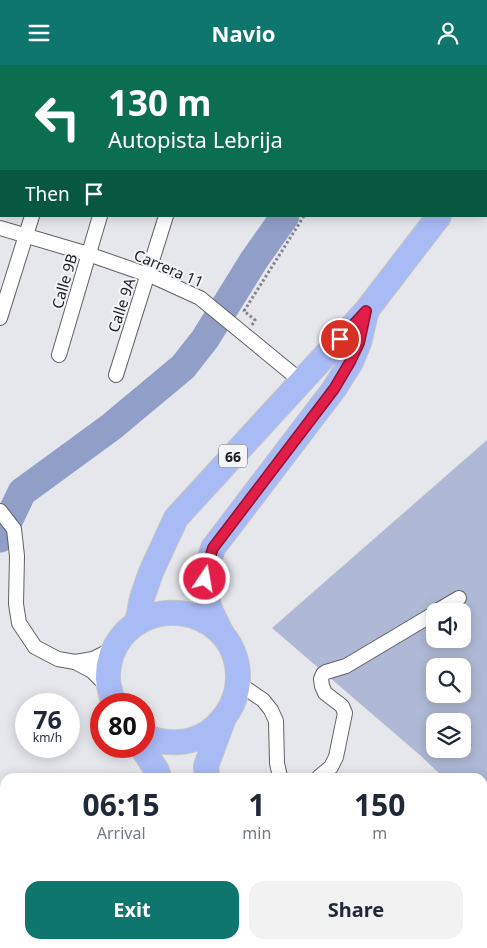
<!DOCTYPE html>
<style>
:root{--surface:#fff;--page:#f2f2f3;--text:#1f2937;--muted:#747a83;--accent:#0f766e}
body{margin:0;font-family:"Noto Sans",sans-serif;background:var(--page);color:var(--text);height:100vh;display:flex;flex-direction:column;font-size:19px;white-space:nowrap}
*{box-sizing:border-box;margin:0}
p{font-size:16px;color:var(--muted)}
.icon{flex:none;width:28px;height:28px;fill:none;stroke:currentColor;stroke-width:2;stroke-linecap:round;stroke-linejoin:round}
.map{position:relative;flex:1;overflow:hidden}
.sheet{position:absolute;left:0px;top:708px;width:488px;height:176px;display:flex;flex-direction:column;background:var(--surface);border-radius:15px 15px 0 0;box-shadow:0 2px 12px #0003}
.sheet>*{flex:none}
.hud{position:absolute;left:0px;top:0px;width:488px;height:152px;box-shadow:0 2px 12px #0003;background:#0b6e4f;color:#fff;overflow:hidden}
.buttons{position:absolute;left:426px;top:538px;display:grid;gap:10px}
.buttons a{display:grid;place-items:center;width:45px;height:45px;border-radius:10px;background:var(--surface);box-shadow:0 2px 12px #0003;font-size:25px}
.speed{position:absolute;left:15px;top:628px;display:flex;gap:10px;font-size:25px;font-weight:700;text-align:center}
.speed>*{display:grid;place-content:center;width:65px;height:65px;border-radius:50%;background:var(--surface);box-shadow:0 2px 12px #0003;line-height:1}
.speed small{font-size:12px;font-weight:400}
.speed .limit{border:8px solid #d22;background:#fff;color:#111}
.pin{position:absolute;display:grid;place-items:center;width:42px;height:42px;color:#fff;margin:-21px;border:2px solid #fff;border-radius:50%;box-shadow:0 1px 5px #0007}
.me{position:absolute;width:55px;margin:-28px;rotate:12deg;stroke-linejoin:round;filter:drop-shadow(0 0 4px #0008)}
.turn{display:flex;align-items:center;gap:18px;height:105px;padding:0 25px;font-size:22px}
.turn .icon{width:65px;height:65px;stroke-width:2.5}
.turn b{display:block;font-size:35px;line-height:42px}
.then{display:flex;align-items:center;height:48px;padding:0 25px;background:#0003;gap:10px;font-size:19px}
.eta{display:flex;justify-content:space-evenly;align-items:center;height:85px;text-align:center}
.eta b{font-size:30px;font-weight:700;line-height:35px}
.primary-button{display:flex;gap:10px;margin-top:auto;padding:10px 25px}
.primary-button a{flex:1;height:58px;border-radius:15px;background:var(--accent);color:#fff;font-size:20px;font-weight:700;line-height:58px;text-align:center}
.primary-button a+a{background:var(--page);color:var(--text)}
header{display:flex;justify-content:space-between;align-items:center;height:65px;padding:0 25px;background:var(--accent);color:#fff;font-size:22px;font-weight:700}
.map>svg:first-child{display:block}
.green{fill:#afb9d5;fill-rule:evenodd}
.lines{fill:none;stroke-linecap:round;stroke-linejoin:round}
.river{stroke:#919fc8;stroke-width:29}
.service-casing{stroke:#616266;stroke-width:9}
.minor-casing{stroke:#616266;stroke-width:16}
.trunk-casing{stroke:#c4c4c4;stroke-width:26}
.path{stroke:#848488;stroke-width:3;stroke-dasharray:2.5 2.5;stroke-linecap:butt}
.service{stroke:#fff;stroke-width:7}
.minor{stroke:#fff;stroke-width:14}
.trunk{stroke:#a8bbf4;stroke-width:24}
.route-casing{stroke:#92132f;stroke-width:12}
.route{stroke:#e11d48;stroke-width:9}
.labels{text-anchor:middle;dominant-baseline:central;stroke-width:4;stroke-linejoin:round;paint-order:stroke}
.shield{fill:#f3f5f9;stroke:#5c5d60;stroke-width:1}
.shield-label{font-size:14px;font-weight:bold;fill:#1c1c1e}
.street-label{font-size:15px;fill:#1c1c1e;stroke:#f3f5f9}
</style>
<header><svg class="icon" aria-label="menu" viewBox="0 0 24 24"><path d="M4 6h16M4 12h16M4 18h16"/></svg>Navio<svg class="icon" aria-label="person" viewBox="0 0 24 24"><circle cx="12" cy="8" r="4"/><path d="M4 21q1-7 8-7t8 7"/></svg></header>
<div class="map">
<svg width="487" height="883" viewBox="0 0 487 883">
<rect width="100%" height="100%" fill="#e6e7ec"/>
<g class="green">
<path d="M487,375V755L483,750L482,712H443L421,691L272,563ZM435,546H462V574H435ZM435,601H462V629H435ZM435,656H462V684H435Z"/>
<polygon points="5,800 5,879 142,879 142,883 0,883 0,801"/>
</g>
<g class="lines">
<g class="river">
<polyline points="348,0 348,1"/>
<polyline points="0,473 22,427 111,362 183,302 205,274 254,195 285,151"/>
</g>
<g class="service-casing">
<polyline id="service" points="405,0 406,1"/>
</g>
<g class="minor-casing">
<g id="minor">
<polyline points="121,0 125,1"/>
<polyline points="75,1 75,0"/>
<polyline points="0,163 88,189 154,212 200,233 301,316"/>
<polyline points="0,253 32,151"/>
<polyline points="59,290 100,151"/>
<polyline points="116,310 166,151"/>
<polyline points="0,446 14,464 17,491 16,539 19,558 35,582 58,594 75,597 93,594 115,583"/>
<polyline points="437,546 459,533"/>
<polyline points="75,597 92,606 108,622"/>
<polyline points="238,618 263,635 271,645 276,656 277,698 280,712"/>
<polyline points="319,712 331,702 336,692 345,648 342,641 325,628 322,621 321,614 323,609 326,607 346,601 435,548"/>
<polyline points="482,852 487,850"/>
<polyline points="460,879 468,883"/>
<polyline points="262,883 266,879"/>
<polyline points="354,883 357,879"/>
<polyline points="391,883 395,879"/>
</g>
</g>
<g class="trunk-casing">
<g id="trunk">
<polyline points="486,79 487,78"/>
<polyline points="137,558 142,533 151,507 176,453 366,246 439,151"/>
<path d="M222,569C218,560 212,550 209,541C202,522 207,501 213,483L334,324L351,297L359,278L366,248"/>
<path d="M114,639C111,629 107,619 108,609C111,552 177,529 218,565C231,577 238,594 238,612C238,632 229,649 215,662C195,680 168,681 144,671"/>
<polyline points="141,681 157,706 159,712"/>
<polyline points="207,712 206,701 223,655"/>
<polyline points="169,883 170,879"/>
<polyline points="202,883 203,879"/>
</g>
</g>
<g class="path">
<polyline points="364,0 364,1"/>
<polyline points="176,1 177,0"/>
<polyline points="240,1 241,0"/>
<polyline points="303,1 303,0"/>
<polyline points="252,260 255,255 244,246 304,151"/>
</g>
<use href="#service" class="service"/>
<use href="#minor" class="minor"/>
<use href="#trunk" class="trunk"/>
</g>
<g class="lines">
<g class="route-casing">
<polyline id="route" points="205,514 208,499 213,483 334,324 350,297 359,278 366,246 340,274"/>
</g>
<use href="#route" class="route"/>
</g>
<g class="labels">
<rect class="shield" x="219" y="379.5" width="28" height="23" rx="4"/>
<g class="shield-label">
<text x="233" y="391">66</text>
</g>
<g class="street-label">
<text transform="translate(169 203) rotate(23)">Carrera 11</text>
<text transform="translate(64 216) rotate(-74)">Calle 9B</text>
<text transform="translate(121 240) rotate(-72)">Calle 9A</text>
</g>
</g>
</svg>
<div class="buttons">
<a><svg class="icon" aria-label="sound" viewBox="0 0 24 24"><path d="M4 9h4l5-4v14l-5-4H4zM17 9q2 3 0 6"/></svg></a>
<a><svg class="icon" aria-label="search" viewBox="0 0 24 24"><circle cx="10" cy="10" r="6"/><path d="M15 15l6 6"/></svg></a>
<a><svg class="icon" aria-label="layers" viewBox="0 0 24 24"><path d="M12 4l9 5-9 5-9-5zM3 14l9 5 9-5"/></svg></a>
</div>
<div class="speed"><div>76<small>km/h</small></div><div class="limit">80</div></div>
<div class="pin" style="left:340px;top:274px;background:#d93025"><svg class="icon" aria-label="arrive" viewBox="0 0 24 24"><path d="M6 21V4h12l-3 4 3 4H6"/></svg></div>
<svg class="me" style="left:205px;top:514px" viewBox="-20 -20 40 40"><circle r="17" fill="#e11d48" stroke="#fff" stroke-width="3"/><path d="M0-11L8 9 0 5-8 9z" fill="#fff"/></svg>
<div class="hud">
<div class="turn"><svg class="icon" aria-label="left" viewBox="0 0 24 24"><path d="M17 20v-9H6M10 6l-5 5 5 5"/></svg><div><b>130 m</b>Autopista Lebrija</div></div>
<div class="then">Then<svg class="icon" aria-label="arrive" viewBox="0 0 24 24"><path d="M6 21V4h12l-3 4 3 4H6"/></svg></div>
</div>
<section class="sheet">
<div class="eta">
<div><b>06:15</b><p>Arrival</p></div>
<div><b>1</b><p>min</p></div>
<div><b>150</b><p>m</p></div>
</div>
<div class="primary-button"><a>Exit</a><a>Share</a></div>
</section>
</div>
